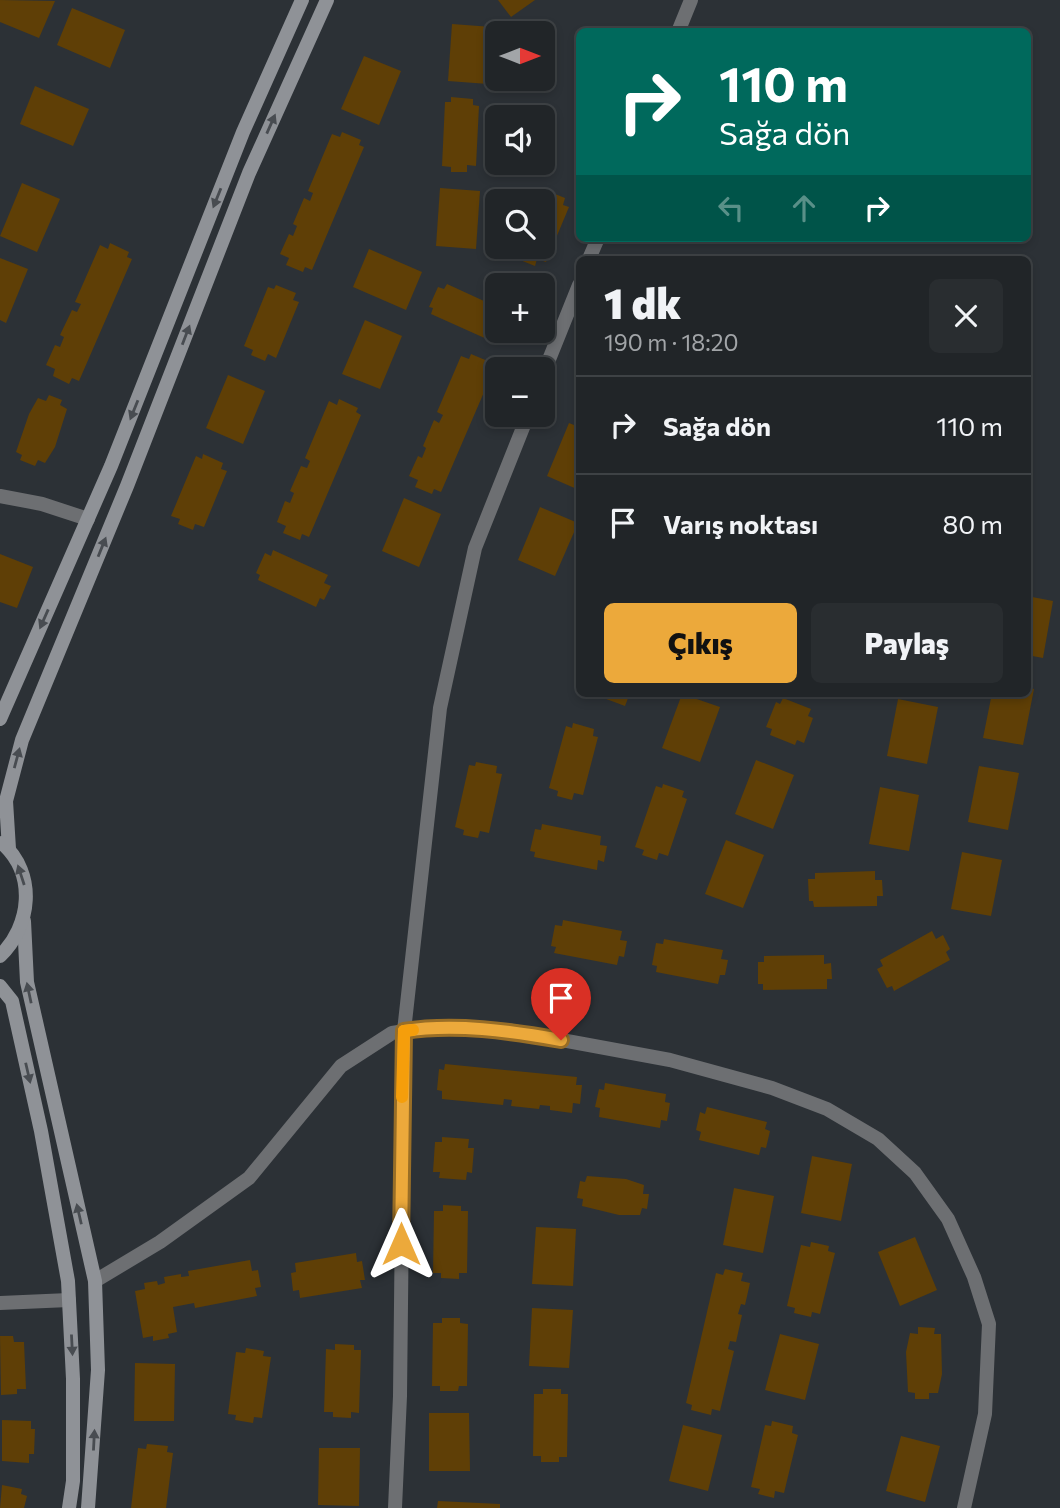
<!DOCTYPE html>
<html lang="tr">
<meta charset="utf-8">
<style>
:root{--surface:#212528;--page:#292d30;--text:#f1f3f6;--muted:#a2a5a8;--line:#3e4245;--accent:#eca93b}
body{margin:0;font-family:Commissioner,sans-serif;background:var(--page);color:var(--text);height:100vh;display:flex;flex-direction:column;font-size:26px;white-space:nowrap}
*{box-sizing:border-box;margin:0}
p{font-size:23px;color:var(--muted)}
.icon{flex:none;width:38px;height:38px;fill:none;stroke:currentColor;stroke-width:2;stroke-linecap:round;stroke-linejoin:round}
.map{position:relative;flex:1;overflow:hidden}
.details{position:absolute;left:576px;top:256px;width:455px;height:441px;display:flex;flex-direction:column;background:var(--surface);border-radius:10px;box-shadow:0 4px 10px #0003,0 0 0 2px var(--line)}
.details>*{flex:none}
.guide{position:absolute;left:576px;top:28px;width:455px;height:214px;border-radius:10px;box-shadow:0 4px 10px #0003,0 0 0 2px var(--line);background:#00695c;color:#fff;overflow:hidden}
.needle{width:46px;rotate:90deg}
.fabs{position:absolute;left:485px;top:21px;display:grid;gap:14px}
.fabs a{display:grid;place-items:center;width:70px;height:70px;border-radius:10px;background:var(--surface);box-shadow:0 4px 10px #0003,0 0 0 2px var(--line);font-size:35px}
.pin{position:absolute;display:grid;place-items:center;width:60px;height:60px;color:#fff;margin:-72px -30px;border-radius:50% 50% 50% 0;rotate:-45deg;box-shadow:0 0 7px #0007}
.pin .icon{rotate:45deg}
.me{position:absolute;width:77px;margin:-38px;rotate:0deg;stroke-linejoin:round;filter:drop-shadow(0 0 5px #0008)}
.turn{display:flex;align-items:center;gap:24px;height:147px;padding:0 28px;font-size:32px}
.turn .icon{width:91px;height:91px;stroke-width:2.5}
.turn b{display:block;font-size:49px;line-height:60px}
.lanes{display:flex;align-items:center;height:66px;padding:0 28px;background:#0003;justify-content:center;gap:35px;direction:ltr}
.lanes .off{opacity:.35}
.round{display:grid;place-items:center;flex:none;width:74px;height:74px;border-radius:10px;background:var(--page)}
.head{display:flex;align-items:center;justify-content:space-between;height:119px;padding:0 28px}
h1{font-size:42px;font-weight:800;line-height:52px}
.button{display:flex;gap:14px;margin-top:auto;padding:14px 28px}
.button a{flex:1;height:80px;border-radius:10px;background:var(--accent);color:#111;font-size:28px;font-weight:800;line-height:80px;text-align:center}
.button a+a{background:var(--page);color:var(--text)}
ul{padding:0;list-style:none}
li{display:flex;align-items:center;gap:21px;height:98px;padding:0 28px;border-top:2px solid var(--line)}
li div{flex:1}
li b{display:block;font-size:26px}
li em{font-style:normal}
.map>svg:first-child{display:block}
.building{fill:#5f3f06}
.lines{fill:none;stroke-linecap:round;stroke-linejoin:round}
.street{stroke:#6d6f72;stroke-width:14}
.secondary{stroke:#8f9297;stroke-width:14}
.oneway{fill:#484c51}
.route-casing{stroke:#996e26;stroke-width:18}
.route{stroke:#eca93b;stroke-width:12}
.slow{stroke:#f59e0b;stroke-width:12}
</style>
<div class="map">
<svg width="1060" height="1508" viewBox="0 0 1060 1508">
<rect width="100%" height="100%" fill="#2c3136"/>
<g class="building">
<polygon points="0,0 55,1 39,38 0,22"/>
<polygon points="498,0 535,0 511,17"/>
<polygon points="72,8 125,30 110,68 57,45"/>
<polygon points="452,24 492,27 488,84 448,81"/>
<polygon points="364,56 401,71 379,125 341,109"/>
<polygon points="35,86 89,109 73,146 20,124"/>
<polygon points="451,97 473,99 473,105 479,106 476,166 467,165 467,172 451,172 451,167 442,166 445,102 451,102"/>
<polygon points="342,132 361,140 359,145 364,147 312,270 305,267 303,272 286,265 289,258 280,254 289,234 293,236 297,226 293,224 304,198 310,201 313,193 308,191 332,134 340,137"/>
<polygon points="22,183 60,199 37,252 0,236"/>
<polygon points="440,188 480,191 476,249 436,246"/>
<polygon points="545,190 565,198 563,205 569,207 546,262 537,259 535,266 520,260 522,255 514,251 515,247 542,247 542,201 534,201 538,192 543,194"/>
<polygon points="110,243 129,252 127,257 132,259 79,381 72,378 69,384 53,376 55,369 46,365 55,345 60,347 64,337 60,335 72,310 77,312 81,304 75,302 100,245 108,249"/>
<polygon points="369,249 422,272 406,310 353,287"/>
<polygon points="0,258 28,269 6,323 0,320"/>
<polygon points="447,284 497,307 498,334 493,332 489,340 431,314 433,308 429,307 438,287 444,289"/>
<polygon points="276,285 296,293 293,300 299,302 276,358 268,354 265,361 251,355 253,350 244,346 268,287 274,289"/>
<polygon points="365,320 402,336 380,389 342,374"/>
<polygon points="471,354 490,362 488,367 494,369 441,492 434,489 432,494 415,487 418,480 409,476 418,456 422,458 426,448 423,446 434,420 439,423 443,415 437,412 461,356 469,359"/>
<polygon points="228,375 265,391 243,444 206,428"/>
<polygon points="49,395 62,400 60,405 67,409 55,447 45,463 38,460 35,466 20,460 22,455 16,452 29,414 38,398 46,401"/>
<polygon points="339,399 358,408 356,412 361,415 309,537 302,534 300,540 283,533 286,526 277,522 285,501 290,503 294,493 290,491 301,466 307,468 310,461 305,458 329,401 337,405"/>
<polygon points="569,423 579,427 579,490 547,476"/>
<polygon points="203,454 223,463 221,469 227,471 204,527 195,524 193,530 178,524 180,519 171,516 196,456 202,459"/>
<polygon points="404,498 441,514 419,567 382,551"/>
<polygon points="540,507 578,523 555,576 518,560"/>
<polygon points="273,550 328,575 324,583 331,586 324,600 320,598 316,607 258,580 260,575 256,573 265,553 271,556"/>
<polygon points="0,554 33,567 17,608 0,602"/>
<polygon points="1027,596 1053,601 1043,658 1027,655"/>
<polygon points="1027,687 1034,689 1023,745 983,738 992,693 1027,693"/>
<polygon points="590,693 630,693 625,706"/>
<polygon points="682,694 720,707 700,762 662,748"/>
<polygon points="783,698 811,709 808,716 813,718 804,743 797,740 795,745 770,735 772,729 766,727 776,702 780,704"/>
<polygon points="898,699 938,707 927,764 887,756"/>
<polygon points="573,723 594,729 593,736 598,737 583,795 574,793 572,800 557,796 558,791 549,788 566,726 572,728"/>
<polygon points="756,760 794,775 773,829 735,814"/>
<polygon points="476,762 497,766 496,773 502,774 489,833 480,831 478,838 463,835 464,830 455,827 469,765 475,766"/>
<polygon points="979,766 1019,773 1008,830 968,822"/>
<polygon points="663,784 684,791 682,797 687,799 668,856 659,853 657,860 642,855 644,850 635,847 656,786 662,788"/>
<polygon points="880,787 919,795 909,851 869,844"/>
<polygon points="542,824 601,836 600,845 607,846 604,862 598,860 597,870 534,857 535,852 530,851 535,829 541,830"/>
<polygon points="726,840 764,855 743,908 705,894"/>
<polygon points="962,852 1002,860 991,916 951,909"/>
<polygon points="875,871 875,880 882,880 883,896 877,896 877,906 814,907 813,901 809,901 808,879 815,879 815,873"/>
<polygon points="563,920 622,931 620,940 627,941 624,957 619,956 617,965 554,953 556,947 551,946 555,925 562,926"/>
<polygon points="932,931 936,939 943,935 950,949 946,952 950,960 894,991 892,986 887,988 877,969 883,966 880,960"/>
<polygon points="664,939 723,950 721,959 728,960 725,975 720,975 718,984 656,972 657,966 652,965 656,943 663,944"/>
<polygon points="824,955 824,964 831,963 832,979 827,979 827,989 763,990 763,984 758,984 758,962 764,962 764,956"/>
<polygon points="445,1064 577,1077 576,1085 582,1085 580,1104 573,1103 572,1113 550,1110 550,1106 540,1105 539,1109 511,1106 512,1100 504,1099 503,1105 442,1099 442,1091 437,1090 439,1069 444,1070"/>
<polygon points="605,1083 666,1094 665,1102 670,1103 667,1121 661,1120 660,1128 599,1117 600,1108 595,1107 599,1089 604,1090"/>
<polygon points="707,1107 767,1122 765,1129 770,1131 766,1148 761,1147 759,1155 699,1140 701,1132 696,1130 700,1112 705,1114"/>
<polygon points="442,1137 469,1139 468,1148 474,1148 472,1173 467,1172 466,1180 439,1178 440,1172 433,1172 435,1142 442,1142"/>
<polygon points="812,1156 852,1164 841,1221 801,1213"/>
<polygon points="587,1176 626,1179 644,1185 643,1194 649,1194 647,1209 642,1208 640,1215 619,1215 582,1206 583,1199 577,1198 580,1181 585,1182"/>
<polygon points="734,1188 774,1196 763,1253 723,1245"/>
<polygon points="443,1205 461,1206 461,1211 468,1211 467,1273 459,1273 459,1279 441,1278 441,1273 433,1273 434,1211 443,1211"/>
<polygon points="536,1227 576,1229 573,1286 532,1284"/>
<polygon points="915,1237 937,1290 900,1306 878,1252"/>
<polygon points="811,1242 829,1246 828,1251 835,1253 820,1314 812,1312 811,1317 794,1313 795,1308 787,1306 801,1245 810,1247"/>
<polygon points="356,1253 357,1262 362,1261 365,1280 360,1280 362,1288 300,1298 299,1290 293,1291 291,1273 296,1272 295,1263"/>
<polygon points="250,1260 252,1271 258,1270 261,1287 255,1288 257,1296 195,1308 194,1303 173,1307 177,1332 168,1334 169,1338 153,1341 153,1336 143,1338 135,1291 145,1289 144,1283 157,1281 158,1285 165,1283 164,1277 181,1274 181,1277 189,1276 188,1271"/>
<polygon points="725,1269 743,1273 741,1281 750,1283 745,1305 741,1304 738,1314 742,1315 736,1342 730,1341 728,1349 734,1351 720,1411 712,1409 711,1415 691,1410 692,1405 686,1403 716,1273 723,1275"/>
<polygon points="532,1308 573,1310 569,1368 529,1366"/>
<polygon points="442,1318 460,1318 460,1323 468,1324 467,1386 459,1386 458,1391 440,1391 440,1386 432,1386 433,1323 442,1323"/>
<polygon points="918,1327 935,1328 934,1334 941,1334 942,1374 938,1393 929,1393 929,1399 915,1399 915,1393 908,1392 906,1352 910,1333 918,1334"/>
<polygon points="780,1334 819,1344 805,1400 765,1390"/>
<polygon points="0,1336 13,1336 14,1342 24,1342 26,1389 17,1389 17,1394 1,1395"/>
<polygon points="335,1344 354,1345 354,1350 361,1350 359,1413 351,1412 351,1418 333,1417 333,1412 324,1412 326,1349 335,1350"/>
<polygon points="246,1348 264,1351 263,1356 271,1357 262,1418 254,1417 253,1423 235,1420 236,1415 228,1414 236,1352 245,1353"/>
<polygon points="135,1363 175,1364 174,1421 134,1421"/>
<polygon points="543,1389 561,1389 561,1394 568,1394 567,1457 559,1457 559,1462 541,1462 541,1456 533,1456 534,1394 543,1394"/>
<polygon points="429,1413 469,1413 470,1471 429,1471"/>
<polygon points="2,1420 31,1421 31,1429 35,1429 34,1454 29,1454 29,1463 2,1461"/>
<polygon points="772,1421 793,1426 792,1433 798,1435 784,1493 775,1491 774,1498 758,1494 760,1489 751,1487 765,1425 771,1426"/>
<polygon points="683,1425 722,1435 708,1491 669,1481"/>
<polygon points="901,1436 940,1446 925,1502 886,1491"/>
<polygon points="147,1444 168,1446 167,1452 173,1453 166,1508 131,1508 138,1448 146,1449"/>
<polygon points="319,1448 360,1448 359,1506 318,1505"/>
<polygon points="2,1485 22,1489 21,1494 27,1496 24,1508 0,1508"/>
<polygon points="438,1501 500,1504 500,1508 437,1508"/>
</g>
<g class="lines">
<g class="street">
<polyline points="678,32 691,0"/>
<polyline points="589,259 598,238"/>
<polyline points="542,377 579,285"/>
<polyline points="0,496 42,504 88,519"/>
<polyline points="95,1281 160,1242 249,1178 341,1066 392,1033 423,1028 507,1030 670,1060 772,1088 827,1109 878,1139 915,1173 948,1219 974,1277 989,1324 985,1414 964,1508"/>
<polyline points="0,1303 69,1300"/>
<polyline points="395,1508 400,1396 404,1031 440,708 475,548 528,415"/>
</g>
<g class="secondary">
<polyline points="0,719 111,466 243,132 302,0"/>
<polyline points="9,849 6,801 22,740 127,486 249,173 327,0"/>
<polyline points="24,921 27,982 95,1281 98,1370 88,1508"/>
<path d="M0,956C31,926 37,874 2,843"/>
<polyline points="0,986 12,1001 41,1131 68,1281 73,1379 73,1481 69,1508"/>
</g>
</g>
<defs><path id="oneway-solid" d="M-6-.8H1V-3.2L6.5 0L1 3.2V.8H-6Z" transform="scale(1.75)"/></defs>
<g class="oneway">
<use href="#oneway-solid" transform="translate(271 124) rotate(-66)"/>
<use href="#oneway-solid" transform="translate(217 198) rotate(112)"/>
<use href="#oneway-solid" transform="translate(186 335) rotate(-69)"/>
<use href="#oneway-solid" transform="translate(134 410) rotate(112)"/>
<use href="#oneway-solid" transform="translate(102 547) rotate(-68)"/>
<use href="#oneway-solid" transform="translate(44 619) rotate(114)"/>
<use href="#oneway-solid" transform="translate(17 758) rotate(-75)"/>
<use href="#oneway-solid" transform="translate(21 875) rotate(-108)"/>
<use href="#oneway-solid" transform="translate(29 993) rotate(-102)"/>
<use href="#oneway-solid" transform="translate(28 1073) rotate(77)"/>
<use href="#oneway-solid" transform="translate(79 1214) rotate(-103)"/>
<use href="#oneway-solid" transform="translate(72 1345) rotate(87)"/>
<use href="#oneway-solid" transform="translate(94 1440) rotate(-87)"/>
</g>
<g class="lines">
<g class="route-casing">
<path id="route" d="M401,1244L404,1031C455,1023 510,1031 561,1040"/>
</g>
<use href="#route" class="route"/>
<polyline class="slow" points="402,1097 404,1031 413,1030"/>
</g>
</svg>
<div class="fabs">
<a><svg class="needle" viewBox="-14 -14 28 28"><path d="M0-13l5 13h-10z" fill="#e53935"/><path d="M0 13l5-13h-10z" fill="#a2a5a8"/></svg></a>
<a><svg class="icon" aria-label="sound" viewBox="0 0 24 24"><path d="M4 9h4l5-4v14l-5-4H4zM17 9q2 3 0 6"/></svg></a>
<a><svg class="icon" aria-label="search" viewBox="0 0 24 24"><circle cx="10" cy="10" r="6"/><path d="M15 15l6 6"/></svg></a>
<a>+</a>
<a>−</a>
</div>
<div class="pin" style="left:561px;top:1040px;background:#d93025"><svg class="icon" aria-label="arrive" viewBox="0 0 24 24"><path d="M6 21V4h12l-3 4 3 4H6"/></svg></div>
<svg class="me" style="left:401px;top:1244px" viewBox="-20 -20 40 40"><path d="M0-17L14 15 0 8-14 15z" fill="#eca93b" stroke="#fff" stroke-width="4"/></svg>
<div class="guide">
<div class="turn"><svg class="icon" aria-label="right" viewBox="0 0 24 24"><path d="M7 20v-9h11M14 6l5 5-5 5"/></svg><div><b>110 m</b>Sağa dön</div></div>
<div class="lanes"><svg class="icon off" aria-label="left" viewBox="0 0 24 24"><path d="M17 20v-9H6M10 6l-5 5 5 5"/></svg><svg class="icon off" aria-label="ahead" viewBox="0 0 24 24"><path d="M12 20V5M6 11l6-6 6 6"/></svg><svg class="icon" aria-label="right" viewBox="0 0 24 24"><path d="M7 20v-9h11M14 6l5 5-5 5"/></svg></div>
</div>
<section class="details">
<div class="head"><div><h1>1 dk</h1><p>190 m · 18:20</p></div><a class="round"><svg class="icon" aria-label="close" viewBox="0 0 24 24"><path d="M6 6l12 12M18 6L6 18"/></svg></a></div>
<ul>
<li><svg class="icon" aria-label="right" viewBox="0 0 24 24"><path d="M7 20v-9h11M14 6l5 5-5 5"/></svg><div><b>Sağa dön</b></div><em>110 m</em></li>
<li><svg class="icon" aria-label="arrive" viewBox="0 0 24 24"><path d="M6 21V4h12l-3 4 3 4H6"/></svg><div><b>Varış noktası</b></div><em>80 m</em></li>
</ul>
<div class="button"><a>Çıkış</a><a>Paylaş</a></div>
</section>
</div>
